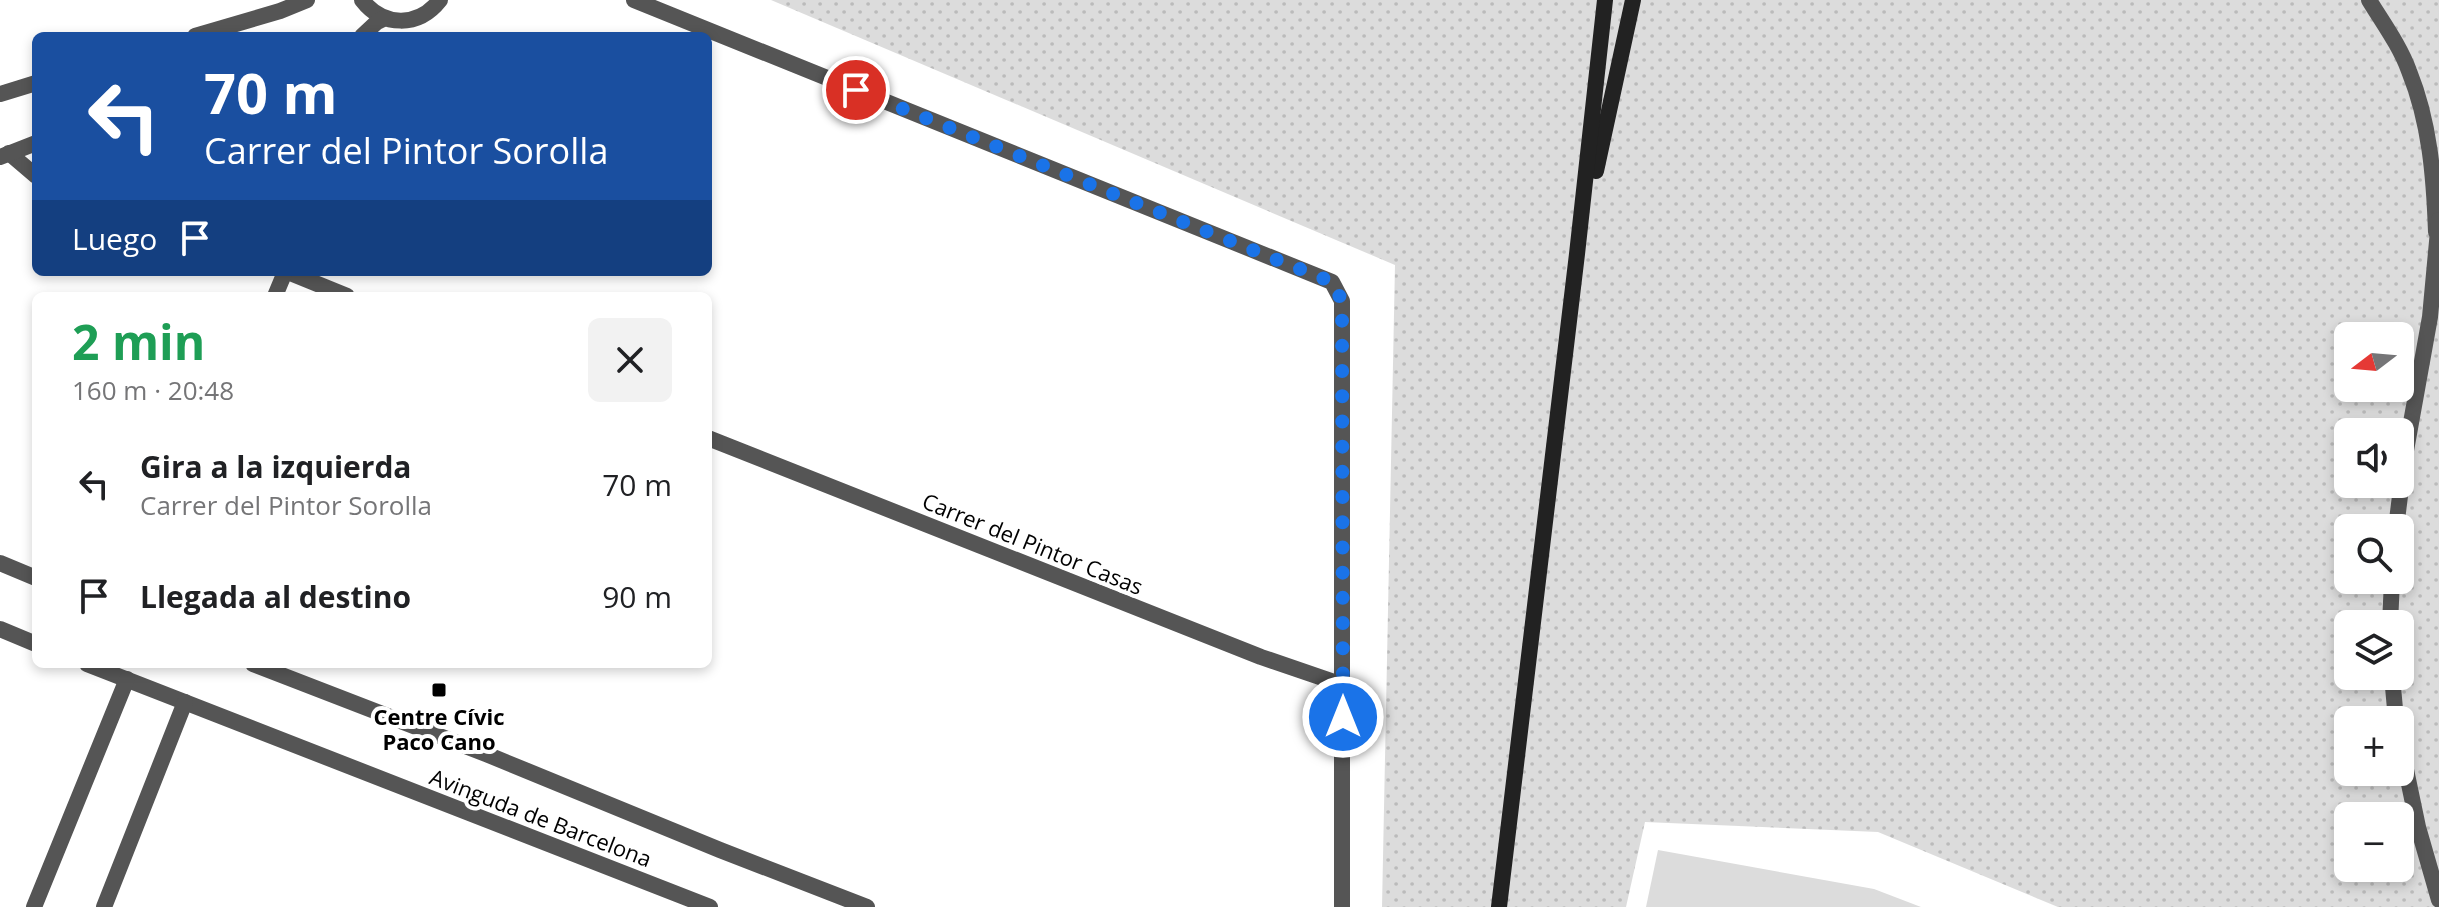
<!DOCTYPE html>
<html lang="es">
<meta charset="utf-8">
<style>
:root{--surface:#fff;--page:#f2f2f2;--text:#202124;--muted:#757577}
body{margin:0;font-family:"Open Sans",sans-serif;background:var(--page);color:var(--text);height:100vh;display:flex;flex-direction:column;font-size:30px;white-space:nowrap}
*{box-sizing:border-box;margin:0}
p{font-size:26px;color:var(--muted)}
.icon{flex:none;width:44px;height:44px;fill:none;stroke:currentColor;stroke-width:2;stroke-linecap:round;stroke-linejoin:round}
.map{position:relative;flex:1;overflow:hidden}
.panel{position:absolute;left:32px;top:292px;width:680px;height:376px;display:flex;flex-direction:column;background:var(--surface);border-radius:12px;box-shadow:0 4px 12px #0003}
.panel>*{flex:none}
.banner{position:absolute;left:32px;top:32px;width:680px;height:244px;border-radius:12px;box-shadow:0 4px 12px #0003;background:#1a4fa0;color:#fff;overflow:hidden}
.needle{width:52px;rotate:254deg}
.fabs{position:absolute;left:2334px;top:322px;display:grid;gap:16px}
.fabs a{display:grid;place-items:center;width:80px;height:80px;border-radius:12px;background:var(--surface);box-shadow:0 4px 12px #0003;font-size:40px}
.pin{position:absolute;display:grid;place-items:center;width:68px;height:68px;color:#fff;margin:-34px;border:4px solid #fff;border-radius:50%;box-shadow:0 2px 8px #0007}
.me{position:absolute;width:88px;margin:-44px;rotate:0deg;stroke-linejoin:round;filter:drop-shadow(0 0 6px #0008)}
.turn{display:flex;align-items:center;gap:28px;height:168px;padding:0 40px;font-size:36px}
.turn .icon{width:104px;height:104px;stroke-width:2.5}
.turn b{display:block;font-size:56px;line-height:68px}
.then{display:flex;align-items:center;height:76px;padding:0 40px;background:#0003;gap:16px;font-size:30px}
.round{display:grid;place-items:center;flex:none;width:84px;height:84px;border-radius:12px;background:var(--page)}
.summary{display:flex;align-items:center;justify-content:space-between;height:136px;padding:0 40px}
h1{font-size:48px;font-weight:700;line-height:60px;color:#1e9e55}
ul{padding:0;list-style:none}
li{display:flex;align-items:center;gap:24px;height:112px;padding:0 40px}
li div{flex:1}
li b{display:block;font-size:30px}
li em{font-style:normal}
.map>svg:first-child{display:block}
.grass{fill:url(#grass-dots);fill-rule:evenodd}
.garden{fill:#dcdcdc}
.lines{fill:none;stroke-linecap:round;stroke-linejoin:round}
.street{stroke:#555;stroke-width:16}
.secondary{stroke:#222;stroke-width:16}
.route{stroke:#1a73e8;stroke-width:14;stroke-dasharray:0 25.2}
.poi-dot{fill:#000;stroke:#fff;stroke-width:3}
.labels{text-anchor:middle;dominant-baseline:central;stroke-width:8;stroke-linejoin:round;paint-order:stroke}
.street-label{font-size:22px;fill:#000;stroke:#fff}
.poi-label{font-size:22px;font-weight:bold;fill:#000;stroke:#fff}
</style>
<div class="map">
<svg width="2439" height="907" viewBox="0 0 2439 907">
<defs>
<pattern id="grass-dots" width="8" height="8" patternUnits="userSpaceOnUse" patternTransform="scale(2)"><rect width="8" height="8" fill="#dcdcdc"/><path d="M2 2h.1M6 6h.1" fill="none" stroke="#bbb" stroke-width="1.8" stroke-linecap="round"/></pattern>
</defs>
<rect width="100%" height="100%" fill="#fff"/>
<path class="grass" d="M771,0H2439V907H2058L1878,832L1645,822L1626,907H1382L1395,265ZM2348,336H2400V388H2348ZM2348,432H2400V484H2348ZM2348,528H2400V580H2348ZM2348,624H2400V676H2348ZM2348,720H2400V772H2348ZM2348,816H2400V868H2348Z"/>
<polygon class="garden" points="1658,850 1874,889 1921,907 1646,907"/>
<g class="lines">
<g class="street">
<path d="M362,0C383,27 418,28 440,0"/>
<polyline points="634,0 1332,282 1342,301 1342,907"/>
<path d="M2369,0C2383,23 2400,46 2409,71C2430,123 2434,177 2436,232"/>
<polyline points="195,36 280,11 307,0"/>
<polyline points="362,36 377,22 385,18"/>
<polyline points="0,94 36,83"/>
<polyline points="9,153 36,176"/>
<polyline points="0,157 36,143"/>
<polyline points="288,272 347,296"/>
<polyline points="275,296 285,272"/>
<polyline points="708,438 1261,657 1343,685"/>
<polyline points="2396,528 2405,456 2430,317 2439,220"/>
<polyline points="0,563 36,578"/>
<polyline points="2390,624 2392,580"/>
<polyline points="0,629 36,644"/>
<polyline points="87,664 710,907"/>
<polyline points="253,664 486,754 720,850 867,907"/>
<polyline points="2392,676 2396,720"/>
<polyline points="2400,741 2418,827 2439,900"/>
<polyline points="34,907 127,679"/>
<polyline points="104,907 185,702"/>
</g>
<g class="secondary">
<polyline points="1596,171 1633,0"/>
<polyline points="1499,907 1577,254 1605,0"/>
</g>
</g>
<g class="lines">
<polyline class="route" points="856,90 1332,282 1342,301 1343,717"/>
</g>
<rect class="poi-dot" x="431" y="682" width="16" height="16" rx="4"/>
<g class="labels">
<g class="street-label">
<text transform="translate(1033 543) rotate(22)">Carrer del Pintor Casas</text>
<text transform="translate(541 817) rotate(21)">Avinguda de Barcelona</text>
</g>
<g class="poi-label">
<text x="439" y="716">Centre Cívic<tspan x="439" dy="25">Paco Cano</tspan></text>
</g>
</g>
</svg>
<div class="fabs">
<a><svg class="needle" viewBox="-14 -14 28 28"><path d="M0-13l5 13h-10z" fill="#e53935"/><path d="M0 13l5-13h-10z" fill="#757577"/></svg></a>
<a><svg class="icon" aria-label="sound" viewBox="0 0 24 24"><path d="M4 9h4l5-4v14l-5-4H4zM17 9q2 3 0 6"/></svg></a>
<a><svg class="icon" aria-label="search" viewBox="0 0 24 24"><circle cx="10" cy="10" r="6"/><path d="M15 15l6 6"/></svg></a>
<a><svg class="icon" aria-label="layers" viewBox="0 0 24 24"><path d="M12 4l9 5-9 5-9-5zM3 14l9 5 9-5"/></svg></a>
<a>+</a>
<a>−</a>
</div>
<div class="pin" style="left:856px;top:90px;background:#d93025"><svg class="icon" aria-label="arrive" viewBox="0 0 24 24"><path d="M6 21V4h12l-3 4 3 4H6"/></svg></div>
<svg class="me" style="left:1343px;top:717px" viewBox="-20 -20 40 40"><circle r="17" fill="#1a73e8" stroke="#fff" stroke-width="3"/><path d="M0-11L8 9 0 5-8 9z" fill="#fff"/></svg>
<div class="banner">
<div class="turn"><svg class="icon" aria-label="left" viewBox="0 0 24 24"><path d="M17 20v-9H6M10 6l-5 5 5 5"/></svg><div><b>70 m</b>Carrer del Pintor Sorolla</div></div>
<div class="then">Luego<svg class="icon" aria-label="arrive" viewBox="0 0 24 24"><path d="M6 21V4h12l-3 4 3 4H6"/></svg></div>
</div>
<section class="panel">
<div class="summary"><div><h1>2 min</h1><p>160 m · 20:48</p></div><a class="round"><svg class="icon" aria-label="close" viewBox="0 0 24 24"><path d="M6 6l12 12M18 6L6 18"/></svg></a></div>
<ul>
<li><svg class="icon" aria-label="left" viewBox="0 0 24 24"><path d="M17 20v-9H6M10 6l-5 5 5 5"/></svg><div><b>Gira a la izquierda</b><p>Carrer del Pintor Sorolla</p></div><em>70 m</em></li>
<li><svg class="icon" aria-label="arrive" viewBox="0 0 24 24"><path d="M6 21V4h12l-3 4 3 4H6"/></svg><div><b>Llegada al destino</b></div><em>90 m</em></li>
</ul>
</section>
</div>
